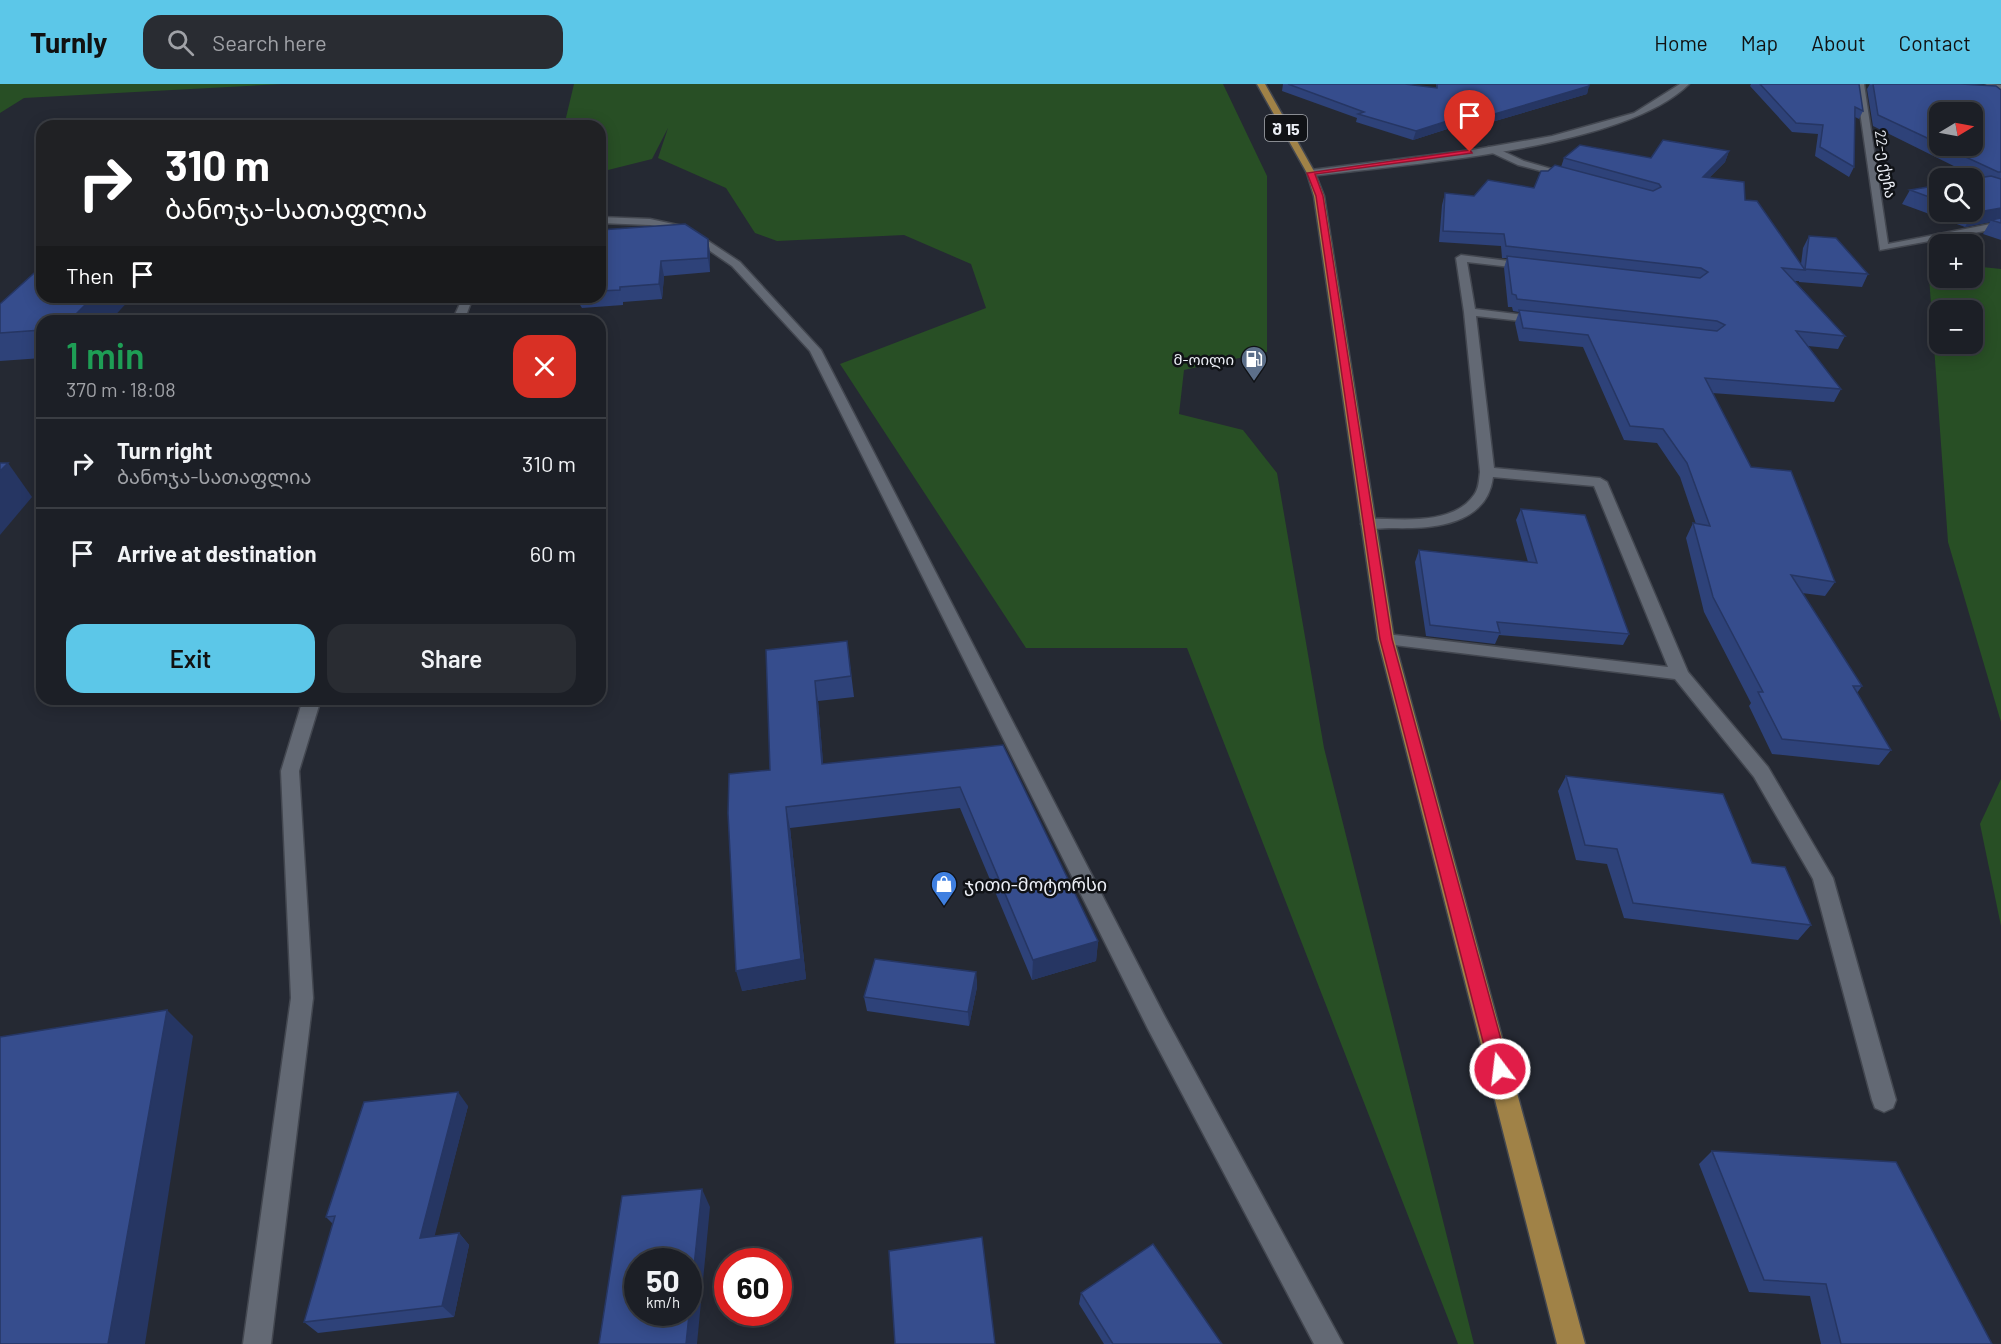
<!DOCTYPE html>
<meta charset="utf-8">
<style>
:root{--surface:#1c1f26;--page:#292c32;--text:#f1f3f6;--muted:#a0a2a7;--line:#3a3d43;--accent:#5cc7e8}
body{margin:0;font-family:Barlow,"Noto Sans Georgian",sans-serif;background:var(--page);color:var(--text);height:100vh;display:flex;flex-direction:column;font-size:22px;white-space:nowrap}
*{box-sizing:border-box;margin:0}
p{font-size:20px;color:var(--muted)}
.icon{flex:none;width:33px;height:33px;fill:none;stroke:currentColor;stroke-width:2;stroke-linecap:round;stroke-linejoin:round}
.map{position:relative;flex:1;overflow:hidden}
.drawer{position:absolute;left:36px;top:231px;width:570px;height:390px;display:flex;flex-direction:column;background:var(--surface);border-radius:18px;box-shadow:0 3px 15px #0003,0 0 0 2px var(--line)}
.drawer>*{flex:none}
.top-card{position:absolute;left:36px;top:36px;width:570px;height:183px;border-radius:18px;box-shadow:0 3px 15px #0003,0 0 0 2px var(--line);background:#202124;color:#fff;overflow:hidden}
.needle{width:39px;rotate:80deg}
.tools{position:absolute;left:1929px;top:18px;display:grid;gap:12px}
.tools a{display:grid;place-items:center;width:54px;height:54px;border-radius:12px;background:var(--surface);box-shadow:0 3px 15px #0003,0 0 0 2px var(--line);font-size:30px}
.speed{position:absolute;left:624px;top:1164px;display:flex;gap:12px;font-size:30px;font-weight:700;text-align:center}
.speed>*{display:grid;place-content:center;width:78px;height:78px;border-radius:50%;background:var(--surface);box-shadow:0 3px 15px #0003,0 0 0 2px var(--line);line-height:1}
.speed small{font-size:15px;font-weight:400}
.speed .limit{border:9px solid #d22;background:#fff;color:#111}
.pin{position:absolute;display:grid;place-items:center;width:51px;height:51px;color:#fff;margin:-62px -26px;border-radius:50% 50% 50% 0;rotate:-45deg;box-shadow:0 0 6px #0007}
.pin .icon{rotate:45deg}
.me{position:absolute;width:66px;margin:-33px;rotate:345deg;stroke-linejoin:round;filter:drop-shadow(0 0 4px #0008)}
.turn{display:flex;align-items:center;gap:21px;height:126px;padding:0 30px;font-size:27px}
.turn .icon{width:78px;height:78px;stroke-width:2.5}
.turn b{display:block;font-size:42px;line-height:51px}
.then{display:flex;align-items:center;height:57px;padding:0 30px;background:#0003;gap:12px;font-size:22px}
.round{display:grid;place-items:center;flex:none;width:63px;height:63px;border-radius:18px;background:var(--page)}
.overview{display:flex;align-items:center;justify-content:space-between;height:102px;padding:0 30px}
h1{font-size:36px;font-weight:600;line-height:45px;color:#1e9e55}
.primary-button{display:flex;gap:12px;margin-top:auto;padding:12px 30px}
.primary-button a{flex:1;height:69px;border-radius:18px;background:var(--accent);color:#111;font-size:24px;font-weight:600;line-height:69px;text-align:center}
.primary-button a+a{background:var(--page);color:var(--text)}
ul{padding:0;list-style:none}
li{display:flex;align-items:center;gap:18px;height:90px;padding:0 30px;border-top:2px solid var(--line)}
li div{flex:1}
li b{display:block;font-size:22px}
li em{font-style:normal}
header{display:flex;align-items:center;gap:36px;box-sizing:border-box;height:84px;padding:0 30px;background:var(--accent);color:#111}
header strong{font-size:28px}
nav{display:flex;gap:33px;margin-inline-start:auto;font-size:21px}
.search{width:420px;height:54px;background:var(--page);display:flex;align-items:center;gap:15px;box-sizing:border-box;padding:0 21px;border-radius:18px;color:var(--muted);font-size:22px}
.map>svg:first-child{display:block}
.green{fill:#284f25;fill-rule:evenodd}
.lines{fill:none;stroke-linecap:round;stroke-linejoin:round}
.street-casing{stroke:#434750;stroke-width:3}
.secondary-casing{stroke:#434750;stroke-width:3}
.primary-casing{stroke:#434750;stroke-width:3}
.street{fill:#636974;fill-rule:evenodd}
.secondary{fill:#636974;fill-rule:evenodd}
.primary{fill:#a08247;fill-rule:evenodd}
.wall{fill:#2e4279;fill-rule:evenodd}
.shaded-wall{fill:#263663}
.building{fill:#364d8d;stroke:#263663;stroke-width:1.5;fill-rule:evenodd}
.route{fill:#e11d48;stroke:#92132f;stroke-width:1.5}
.labels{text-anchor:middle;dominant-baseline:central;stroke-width:5;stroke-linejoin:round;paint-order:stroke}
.far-street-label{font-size:15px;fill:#eceff6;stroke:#101216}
.far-poi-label{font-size:15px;fill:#eceff6;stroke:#101216;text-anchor:end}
.shield{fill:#101216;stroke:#aaadb3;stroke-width:1.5}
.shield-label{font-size:16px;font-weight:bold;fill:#eceff6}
.poi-label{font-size:18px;fill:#eceff6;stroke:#101216;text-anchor:start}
</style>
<header>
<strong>Turnly</strong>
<div class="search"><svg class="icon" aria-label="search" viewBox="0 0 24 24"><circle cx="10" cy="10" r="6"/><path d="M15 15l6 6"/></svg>Search here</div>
<nav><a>Home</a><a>Map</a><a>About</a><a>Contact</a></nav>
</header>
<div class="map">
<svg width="2001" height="1260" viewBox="0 0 2001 1260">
<rect width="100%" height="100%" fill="#252933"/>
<g class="green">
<polygon points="0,0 282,0 24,14 0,29"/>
<polygon points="574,0 1223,0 1267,92 1267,268 1184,286 1179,330 1243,346 1277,389 1324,664 1474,1260 1458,1260 1187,564 1026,564 840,280 986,224 971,180 904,151 777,157 755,149 726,104 658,74 668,44 652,75 600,88 600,42 564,42"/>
<path d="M1928,178L1939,179L1940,194H1972L1973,182L2001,185V638L1948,458ZM1972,226V260H1940V226Z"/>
<polygon points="2001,695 2001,842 1980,740"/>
</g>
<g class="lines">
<g class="street-casing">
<g id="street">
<polygon points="1856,0 1864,0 1888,160 2001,138 2001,144 1880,166"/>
<polygon points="1488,63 1494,63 1524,77 1576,92 1572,95 1518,81 1488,67"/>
<polygon points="600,133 650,135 687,143 740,178 821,266 1164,931 1343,1260 1314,1260 1148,945 810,267 732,182 681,147 650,141 600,139"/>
<path d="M1461,171L1533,180L1534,182L1529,185L1467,178L1475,225L1540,233L1546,236L1540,239L1476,232L1494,384L1600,394L1607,398L1688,588L1768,683L1833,794L1896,1016L1893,1024L1884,1028L1875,1024L1872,1016L1813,795L1754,693L1675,595L1386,560L1380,559L1378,555L1380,551L1386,550L1668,583L1594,402L1493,393C1487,442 1431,445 1392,444C1382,444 1367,447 1361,440C1367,433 1378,435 1387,435C1416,436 1456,437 1474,411C1479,405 1479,395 1480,388L1464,228L1456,174Z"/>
<polygon points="463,213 473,213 464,237 452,237"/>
<polygon points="303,615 321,615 299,687 313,914 271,1260 243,1260 291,914 281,687"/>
</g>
</g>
<g class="secondary-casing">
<g id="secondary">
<path d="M1680,0H1689C1623,66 1405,80 1311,92L1307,89L1311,86L1472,66L1552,52L1634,29Z"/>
<polygon points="1986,0 2001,1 2001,5 1987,2"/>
</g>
</g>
<g class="primary-casing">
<polygon id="primary" points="1257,0 1265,0 1315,89 1324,112 1394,555 1585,1260 1557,1260 1378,555 1314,112 1307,89"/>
</g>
<use href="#street" class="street"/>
<use href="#secondary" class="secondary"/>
<use href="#primary" class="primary"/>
</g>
<g class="wall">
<polygon points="1283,0 1405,0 1436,4 1436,0 1589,0 1587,10 1478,42 1466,39 1413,56 1356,38 1357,34 1282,7"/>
<polygon points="1751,0 1859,0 1863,27 1859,35 1855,33 1854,83 1849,93 1815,72 1818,50 1792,48 1750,2"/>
<path d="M1870,0H1961L2001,6V156L1983,150L1990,138L1965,143L1902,120L1910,106L1940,101V128H1972L1978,94L1873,42L1867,5ZM1940,28L1972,62H1940Z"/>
<polygon points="1729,67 1725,78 1709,94 1745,116 1801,180 1803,164 1809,152 1868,190 1862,203 1799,198 1799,197 1795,197 1845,252 1838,265 1808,262 1841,305 1834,318 1712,309 1751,383 1835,498 1825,512 1802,509 1862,602 1857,609 1891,666 1879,681 1772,670 1749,622 1751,619 1704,528 1686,454 1693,439 1696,440 1680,393 1657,359 1624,356 1583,263 1519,257 1515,239 1519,228 1513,227 1512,223 1508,223 1504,184 1507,174 1502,174 1501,162 1439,158 1442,121 1445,109 1474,112 1534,104 1548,87 1561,83 1564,74 1651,74"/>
<polygon points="600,146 708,155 710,170 710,188 664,192 662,215 623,218 623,221 582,224 575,213 600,213"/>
<polygon points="0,220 42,237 42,274 0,277"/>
<polygon points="1521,425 1629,550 1623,561 1499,551 1495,560 1426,552 1415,478 1419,466 1528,478 1516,436"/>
<polygon points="847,557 854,613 818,617 823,680 1003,661 1098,857 1096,877 1032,896 960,724 790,744 806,895 742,907 770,686 766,566"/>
<polygon points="1566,692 1752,779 1811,841 1798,856 1624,834 1607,780 1576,776 1558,707"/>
<polygon points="976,888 977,903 969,942 867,927 864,913"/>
<polygon points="468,1022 434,1152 459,1149 469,1161 454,1233 318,1249 304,1238 333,1140 326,1133"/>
<polygon points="1712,1067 1992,1260 1821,1260 1810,1212 1749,1208 1699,1080"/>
<polygon points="1081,1209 1222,1260 1104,1260 1079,1220"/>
</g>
<g class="shaded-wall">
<polygon points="1589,2 1587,10 1478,42 1481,34"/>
<polygon points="1469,30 1466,39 1413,56 1416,47"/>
<polygon points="1729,67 1725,78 1699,104 1703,93"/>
<polygon points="2001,124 2001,136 1991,136 1990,138 1965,143 1973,129"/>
<polygon points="708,155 710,170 710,188 708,174"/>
<polygon points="661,177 664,192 662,215 659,200"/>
<polygon points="93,213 132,213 110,237 69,237"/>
<polygon points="8,379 32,413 0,451 0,387"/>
<polygon points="815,597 818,617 825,701 822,680"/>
<polygon points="786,723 790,744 806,895 742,907 736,887"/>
<polygon points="1098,857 1096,877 1032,896 1033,876"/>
<polygon points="976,888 977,903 969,942 968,928"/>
<polygon points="167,926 193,952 145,1260 108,1260"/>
<polygon points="458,1008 468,1022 431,1166 420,1154"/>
<polygon points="702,1105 710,1123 697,1260 686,1260"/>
<polygon points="459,1149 469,1161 454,1233 442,1222"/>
</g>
<g class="building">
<polygon points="1288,0 1405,0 1437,4 1437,0 1589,0 1589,2 1481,34 1469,30 1416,47 1358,30 1364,28"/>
<polygon points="1760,0 1859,0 1863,27 1855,23 1854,83 1820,63 1823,41 1796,39"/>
<polygon points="1873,0 1961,0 1996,2 2001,6 2001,88 1998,88 1942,62 1972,62 1972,28 1940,28 1940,60 1878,31"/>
<polygon points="1663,56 1729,67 1703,93 1744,98 1745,116 1757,117 1805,186 1782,184 1845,252 1796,247 1841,305 1705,294 1751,383 1791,387 1835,498 1791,491 1862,602 1853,602 1891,666 1782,655 1758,608 1763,608 1713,513 1693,439 1710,442 1687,379 1663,345 1630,342 1588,251 1523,244 1519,226 1717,247 1725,241 1717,237 1517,215 1516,211 1512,210 1507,172 1700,194 1708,188 1701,184 1506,162 1504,150 1443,147 1445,109 1474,112 1488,96 1534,104 1541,87 1548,87 1555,81 1653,107 1661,103 1659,100 1564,74 1580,61 1651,74"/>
<polygon points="1991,92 2001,95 2001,124 1973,129 1968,128 1972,128 1972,95"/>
<polygon points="1940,101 1940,117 1910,106"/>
<polygon points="2001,134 2001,139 1991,136"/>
<polygon points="685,140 708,155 708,174 661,177 659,200 620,203 620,206 600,207 600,146"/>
<polygon points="1809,152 1836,154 1868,190 1805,185"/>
<polygon points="42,182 42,213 93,213 69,237 42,237 42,246 0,249 0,220"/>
<polygon points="0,379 8,379 0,387"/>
<polygon points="1521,425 1585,431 1629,550 1497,538 1500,549 1430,541 1419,466 1537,479"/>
<polygon points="847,557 851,592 815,597 822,680 1003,661 1098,857 1033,876 960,703 786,723 801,875 736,887 728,729 729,690 770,686 766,566"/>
<polygon points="1566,692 1723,710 1752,779 1785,783 1811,841 1633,819 1617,765 1585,761"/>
<polygon points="875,875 976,888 968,928 864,913"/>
<polygon points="167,926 108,1260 0,1260 0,953"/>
<polygon points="458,1008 420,1154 459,1149 442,1222 304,1238 335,1132 326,1133 364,1018"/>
<polygon points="1712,1067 1896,1078 1992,1260 1841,1260 1826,1200 1764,1196"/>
<path d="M702,1105L686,1260H599L622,1112ZM638,1178H688V1228H638Z"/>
<polygon points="982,1153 995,1260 895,1260 889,1167"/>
<polygon points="1153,1160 1222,1260 1113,1260 1081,1209"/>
</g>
<polygon class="route" points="1470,66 1472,69 1315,90 1323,112 1392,555 1509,985 1506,991 1500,993 1493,991 1490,985 1380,555 1316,112 1307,89"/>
<defs>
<g id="fuel-pin" transform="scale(1.35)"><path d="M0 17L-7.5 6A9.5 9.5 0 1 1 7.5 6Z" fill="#5c6f8a" stroke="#101216"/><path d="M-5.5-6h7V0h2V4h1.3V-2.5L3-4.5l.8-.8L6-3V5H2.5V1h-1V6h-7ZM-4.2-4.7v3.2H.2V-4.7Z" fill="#fff"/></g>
<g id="shop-pin" transform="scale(1.35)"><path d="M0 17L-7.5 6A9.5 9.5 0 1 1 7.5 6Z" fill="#3f7fe0" stroke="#101216"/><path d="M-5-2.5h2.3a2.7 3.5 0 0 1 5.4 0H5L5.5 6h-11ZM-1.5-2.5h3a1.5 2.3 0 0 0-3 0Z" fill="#fff"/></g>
</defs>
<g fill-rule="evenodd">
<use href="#fuel-pin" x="1254" y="275"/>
<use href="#shop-pin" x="944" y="800"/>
</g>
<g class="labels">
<g class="far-street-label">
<text transform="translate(1886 80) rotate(81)">22-ე ქუჩა</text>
</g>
<g class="far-poi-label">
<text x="1234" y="275">მ-ოილი</text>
</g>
<rect class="shield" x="1265" y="31" width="42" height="26" rx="4.5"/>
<g class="shield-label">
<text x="1286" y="44">შ 15</text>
</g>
<g class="poi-label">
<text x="964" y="800">ჯითი-მოტორსი</text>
</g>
</g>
</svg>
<div class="tools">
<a><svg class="needle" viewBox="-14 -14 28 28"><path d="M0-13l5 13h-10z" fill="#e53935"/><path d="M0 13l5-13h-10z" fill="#a0a2a7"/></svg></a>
<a><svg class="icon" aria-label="search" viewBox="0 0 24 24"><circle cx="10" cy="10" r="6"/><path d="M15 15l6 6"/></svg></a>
<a>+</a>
<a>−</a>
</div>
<div class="speed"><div>50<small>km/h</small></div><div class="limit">60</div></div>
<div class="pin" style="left:1470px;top:68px;background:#d93025"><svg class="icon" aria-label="arrive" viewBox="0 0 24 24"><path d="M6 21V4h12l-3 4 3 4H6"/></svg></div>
<svg class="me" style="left:1500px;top:985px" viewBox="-20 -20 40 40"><circle r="17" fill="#e11d48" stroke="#fff" stroke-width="3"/><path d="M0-11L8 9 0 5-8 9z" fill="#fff"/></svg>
<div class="top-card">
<div class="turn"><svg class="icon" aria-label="right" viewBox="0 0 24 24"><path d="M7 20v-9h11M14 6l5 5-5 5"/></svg><div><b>310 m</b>ბანოჯა-სათაფლია</div></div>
<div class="then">Then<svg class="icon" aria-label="arrive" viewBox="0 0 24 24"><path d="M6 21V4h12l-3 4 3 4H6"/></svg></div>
</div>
<section class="drawer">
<div class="overview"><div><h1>1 min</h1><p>370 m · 18:08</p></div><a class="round" style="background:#d93025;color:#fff"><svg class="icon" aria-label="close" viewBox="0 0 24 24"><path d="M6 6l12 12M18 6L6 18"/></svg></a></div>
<ul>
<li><svg class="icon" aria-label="right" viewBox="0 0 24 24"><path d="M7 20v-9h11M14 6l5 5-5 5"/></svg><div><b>Turn right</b><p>ბანოჯა-სათაფლია</p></div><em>310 m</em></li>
<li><svg class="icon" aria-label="arrive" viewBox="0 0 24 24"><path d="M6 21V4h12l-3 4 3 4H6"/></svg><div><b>Arrive at destination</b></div><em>60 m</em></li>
</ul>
<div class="primary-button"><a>Exit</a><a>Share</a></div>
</section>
</div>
